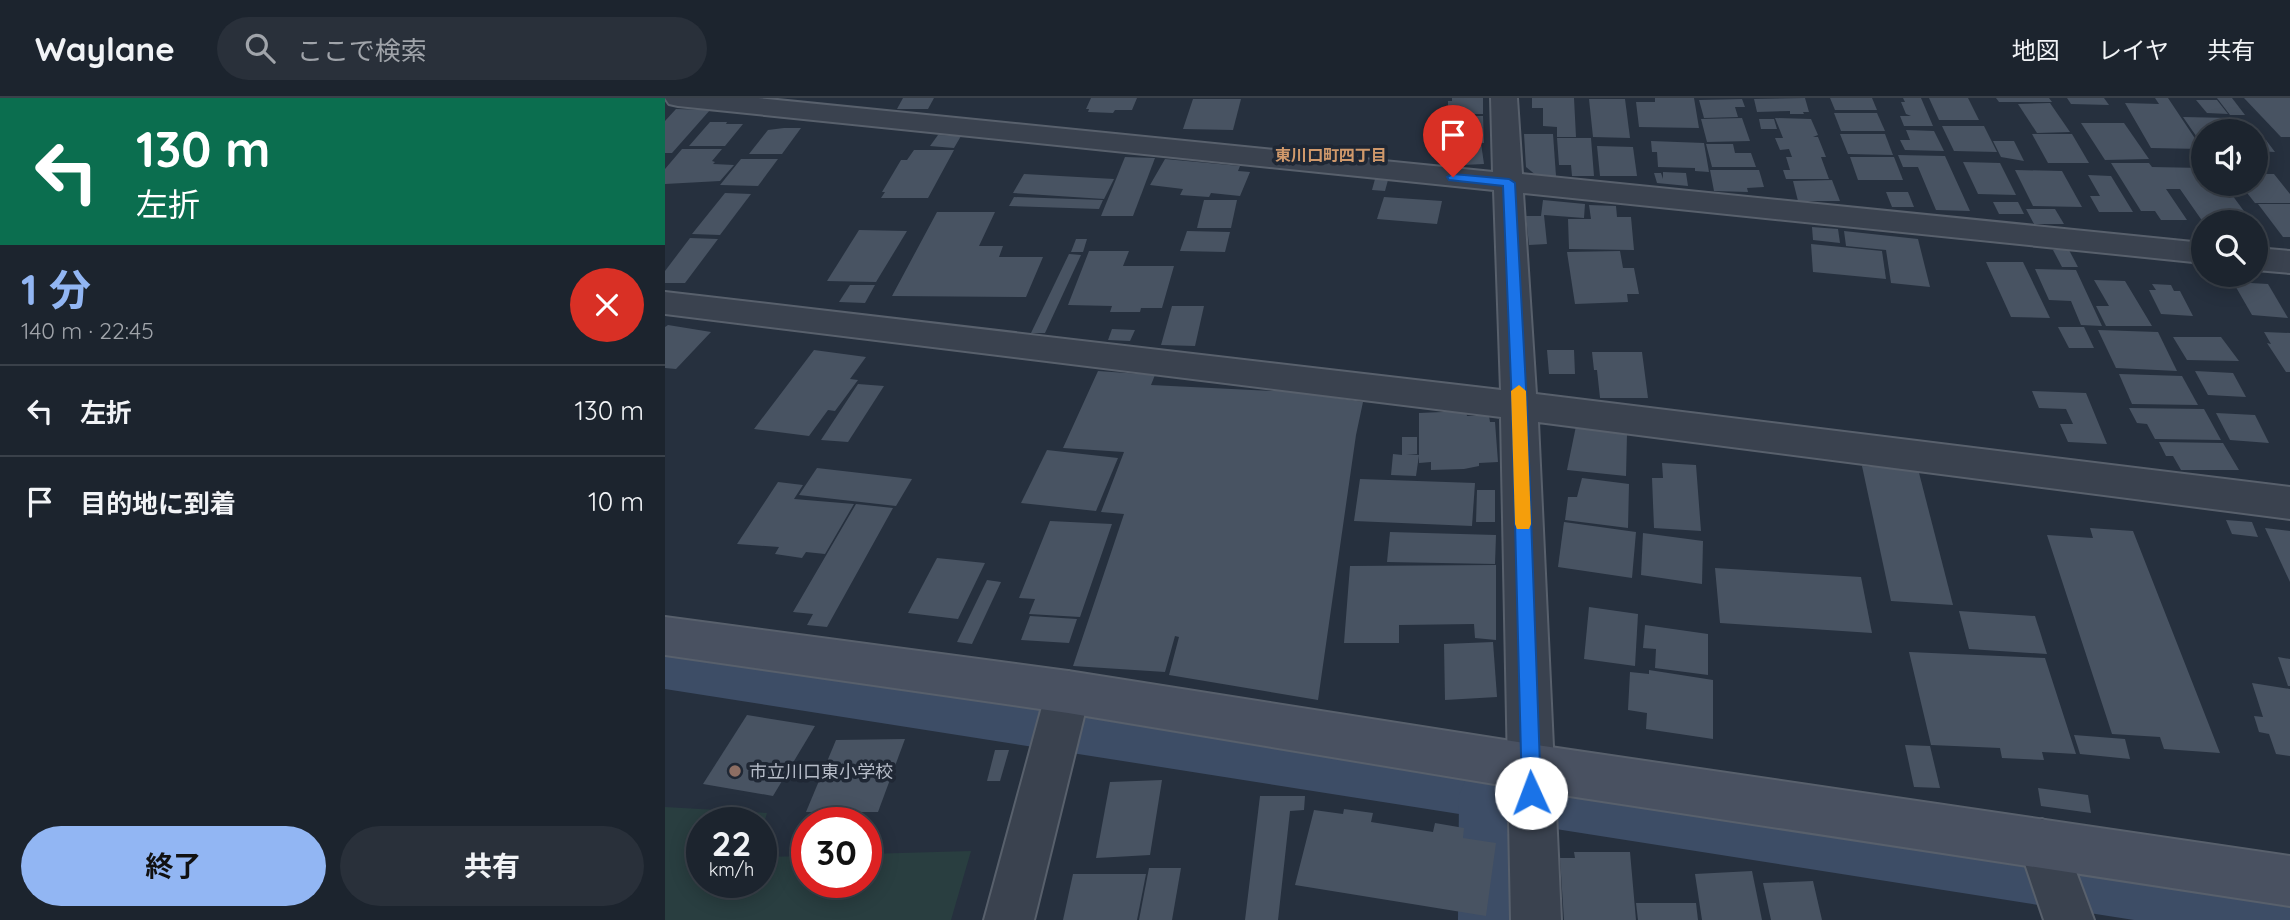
<!DOCTYPE html>
<html lang="ja">
<meta charset="utf-8">
<style>
:root{--surface:#1c242e;--page:#29303a;--text:#f1f3f6;--muted:#a0a4aa;--line:#3a414a;--accent:#92b6f3}
body{margin:0;font-family:Quicksand,"Noto Sans JP",sans-serif;background:var(--page);color:var(--text);height:100vh;display:flex;flex-direction:column;font-size:26px;white-space:nowrap}
*{box-sizing:border-box;margin:0}
p{font-size:23px;color:var(--muted)}
.icon{flex:none;width:38px;height:38px;fill:none;stroke:currentColor;stroke-width:2;stroke-linecap:round;stroke-linejoin:round}
.map{position:relative;flex:1;overflow:hidden}
.sheet{display:flex;flex-direction:column;background:var(--surface);width:665px}
.sheet>*{flex:none}
.top-card{background:#0b6e4f;color:#fff;overflow:hidden}
.tools{position:absolute;left:1526px;top:21px;display:grid;gap:14px}
.tools a{display:grid;place-items:center;width:77px;height:77px;border-radius:50%;background:var(--surface);box-shadow:0 4px 18px #0003,0 0 0 2px var(--line);font-size:35px}
.speed{position:absolute;left:21px;top:709px;display:flex;gap:14px;font-size:35px;font-weight:700;text-align:center}
.speed>*{display:grid;place-content:center;width:91px;height:91px;border-radius:50%;background:var(--surface);box-shadow:0 4px 18px #0003,0 0 0 2px var(--line);line-height:1}
.speed small{font-size:18px;font-weight:400}
.speed .limit{border:10px solid #d22;background:#fff;color:#111}
.pin{position:absolute;display:grid;place-items:center;width:60px;height:60px;color:#fff;margin:-72px -30px;border-radius:50% 50% 50% 0;rotate:-45deg;box-shadow:0 0 7px #0007}
.pin .icon{rotate:45deg}
.me{position:absolute;width:77px;margin:-38px;rotate:358deg;stroke-linejoin:round;filter:drop-shadow(0 0 5px #0008)}
.turn{display:flex;align-items:center;gap:24px;height:147px;padding:0 21px;font-size:32px}
.turn .icon{width:91px;height:91px;stroke-width:2.5}
.turn b{display:block;font-size:49px;line-height:60px}
.round{display:grid;place-items:center;flex:none;width:74px;height:74px;border-radius:37px;background:var(--page)}
.summary{display:flex;align-items:center;justify-content:space-between;height:119px;padding:0 21px}
h1{font-size:42px;font-weight:700;line-height:52px;color:var(--accent)}
.action{display:flex;gap:14px;margin-top:auto;padding:14px 21px}
.action a{flex:1;height:80px;border-radius:42px;background:var(--accent);color:#111;font-size:28px;font-weight:700;line-height:80px;text-align:center}
.action a+a{background:var(--page);color:var(--text)}
ul{padding:0;list-style:none}
li{display:flex;align-items:center;gap:21px;height:91px;padding:0 21px;border-top:2px solid var(--line)}
li div{flex:1}
li b{display:block;font-size:26px}
li em{font-style:normal}
header{display:flex;align-items:center;gap:42px;box-sizing:border-box;height:98px;padding:0 35px;background:var(--surface);border-bottom:2px solid var(--line)}
header strong{font-size:33px}
nav{display:flex;gap:38px;margin-inline-start:auto;font-size:24px}
.search{width:490px;height:63px;background:var(--page);display:flex;align-items:center;gap:18px;box-sizing:border-box;padding:0 24px;border-radius:38px;color:var(--muted);font-size:26px}
main{display:flex;flex:1;min-height:0}
.map>svg:first-child{display:block}
.green{fill:#293e40}
.lines{fill:none;stroke-linecap:round;stroke-linejoin:round}
.canal{fill:#3d4d66;fill-rule:evenodd}
.river{fill:#3d4d66;fill-rule:evenodd}
.building{fill:#485362}
.street-casing{stroke:#58606c;stroke-width:4}
.secondary-casing{stroke:#58606c;stroke-width:4}
.street{fill:#3a424f;fill-rule:evenodd}
.secondary{fill:#495161;fill-rule:evenodd}
.route{fill:#1a73e8;stroke:#114b97;stroke-width:2}
.slow{fill:#f59e0b}
.education-dot{fill:#8d6e63;stroke:#1f2734;stroke-width:2.5}
.labels{text-anchor:middle;dominant-baseline:central;stroke-width:7;stroke-linejoin:round;paint-order:stroke}
.far-neighbourhood-label{font-size:16px;font-weight:bold;fill:#d0996b;stroke:#1f2734}
.poi-label{font-size:18px;fill:#b7bdc9;stroke:#1f2734;text-anchor:start}
</style>
<header>
<strong>Waylane</strong>
<div class="search"><svg class="icon" aria-label="search" viewBox="0 0 24 24"><circle cx="10" cy="10" r="6"/><path d="M15 15l6 6"/></svg>ここで検索</div>
<nav><a>地図</a><a>レイヤ</a><a>共有</a></nav>
</header>
<main>
<section class="sheet">
<div class="top-card">
<div class="turn"><svg class="icon" aria-label="left" viewBox="0 0 24 24"><path d="M17 20v-9H6M10 6l-5 5 5 5"/></svg><div><b>130 m</b>左折</div></div>
</div>
<div class="summary"><div><h1>1 分</h1><p>140 m · 22:45</p></div><a class="round" style="background:#d93025;color:#fff"><svg class="icon" aria-label="close" viewBox="0 0 24 24"><path d="M6 6l12 12M18 6L6 18"/></svg></a></div>
<ul>
<li><svg class="icon" aria-label="left" viewBox="0 0 24 24"><path d="M17 20v-9H6M10 6l-5 5 5 5"/></svg><div><b>左折</b></div><em>130 m</em></li>
<li><svg class="icon" aria-label="arrive" viewBox="0 0 24 24"><path d="M6 21V4h12l-3 4 3 4H6"/></svg><div><b>目的地に到着</b></div><em>10 m</em></li>
</ul>
<div class="action"><a>終了</a><a>共有</a></div>
</section>
<div class="map">
<svg width="1625" height="822" viewBox="0 0 1625 822">
<rect width="100%" height="100%" fill="#26303e"/>
<polygon class="green" points="0,709 102,715 96,735 96,724 37,724 37,784 96,784 96,759 142,758 142,784 201,784 201,756 306,753 286,822 0,822"/>
<g class="lines">
<polygon class="canal" points="0,545 1625,789 1625,822 1469,822 0,591"/>
<polygon class="river" points="841,650 874,664 888,697 893,822 793,822 794,697 808,664"/>
</g>
<g class="building">
<polygon points="238,0 269,0 263,11 232,11"/>
<polygon points="426,0 472,0 467,12 450,12 448,15 423,14 424,11 421,11"/>
<polygon points="787,0 818,0 818,16 789,16 789,13 783,13 783,3 787,3"/>
<polygon points="867,0 909,0 911,39 892,39 892,29 878,28 878,10 867,10"/>
<polygon points="990,0 1029,0 1034,30 974,29 971,4 990,4"/>
<polygon points="1140,0 1144,14 1138,14 1139,16 1125,16 1125,13 1092,14 1089,1"/>
<polygon points="1165,0 1207,0 1212,12 1170,12"/>
<polygon points="1238,0 1256,0 1268,28 1239,28 1235,18 1246,18 1241,16 1236,4 1240,4"/>
<polygon points="1264,0 1303,0 1314,22 1274,22"/>
<polygon points="1331,0 1384,0 1387,4 1334,4"/>
<polygon points="1402,0 1439,0 1444,7 1406,6"/>
<polygon points="1490,0 1503,0 1537,51 1486,50 1460,5 1494,6"/>
<polygon points="1552,0 1567,0 1580,17 1565,17"/>
<polygon points="1579,0 1625,0 1625,39 1616,39"/>
<polygon points="528,1 576,1 568,32 518,31"/>
<polygon points="924,1 960,1 965,40 928,39"/>
<polygon points="1077,1 1080,9 1070,9 1073,19 1039,20 1034,2"/>
<polygon points="1531,2 1552,2 1563,16 1542,15"/>
<polygon points="1385,5 1405,34 1372,35 1353,6"/>
<polygon points="11,11 45,12 7,55 0,55 0,23"/>
<polygon points="1169,15 1212,15 1220,33 1176,33"/>
<polygon points="788,18 818,18 819,45 816,45 819,66 776,68 775,48 806,46 784,43 783,31 788,31"/>
<polygon points="1518,19 1566,20 1576,33 1538,33 1538,48"/>
<polygon points="1077,20 1085,43 1042,44 1036,21"/>
<polygon points="1110,20 1146,21 1153,37 1148,39 1153,39 1161,59 1156,59 1164,81 1121,81 1118,72 1125,72 1121,59 1127,59 1124,51 1115,52 1110,40 1118,40"/>
<polygon points="1094,21 1109,21 1112,31 1096,31"/>
<polygon points="45,24 62,24 61,26 78,26 60,48 24,48"/>
<polygon points="1416,25 1459,25 1484,61 1440,62"/>
<polygon points="1277,28 1319,28 1332,54 1289,53"/>
<polygon points="119,30 136,30 117,56 84,56 103,32"/>
<polygon points="1241,32 1269,33 1279,53 1240,52 1235,42 1245,42"/>
<polygon points="859,36 888,36 891,78 872,78 861,69"/>
<polygon points="1175,36 1220,36 1228,57 1183,56"/>
<polygon points="1367,36 1407,36 1424,65 1383,65"/>
<polygon points="273,37 296,38 289,50 265,48"/>
<polygon points="892,40 926,40 929,78 907,78 906,67 894,67"/>
<polygon points="1591,42 1601,42 1610,54 1591,53 1601,67 1591,66"/>
<polygon points="986,43 1039,45 1044,74 1030,73 1030,70 993,69 992,54 987,54"/>
<polygon points="1328,43 1349,43 1359,63 1336,59"/>
<polygon points="1041,46 1068,46 1070,55 1086,55 1091,69 1047,69"/>
<polygon points="932,48 968,49 972,78 935,78"/>
<polygon points="17,51 57,51 47,63 50,64 48,66 69,67 55,83 0,86 0,71"/>
<polygon points="249,52 289,52 263,100 216,100 220,94 217,94 236,62 242,62"/>
<polygon points="1233,57 1280,58 1305,113 1271,112 1253,69 1238,69"/>
<polygon points="460,59 490,60 468,118 436,118"/>
<polygon points="1185,59 1229,59 1238,82 1193,82"/>
<polygon points="76,61 113,61 93,88 55,87"/>
<polygon points="500,61 575,68 573,73 585,74 575,98 546,95 544,99 515,97 518,91 485,87"/>
<polygon points="1298,64 1335,65 1351,97 1313,96"/>
<polygon points="1446,65 1484,65 1487,69 1538,70 1538,86 1559,86 1587,124 1538,124 1515,91 1501,91 1522,122 1496,122 1490,113 1476,113"/>
<polygon points="1045,72 1094,72 1099,89 1082,90 1083,94 1049,93"/>
<polygon points="1350,72 1397,73 1417,109 1368,108"/>
<polygon points="998,74 1021,75 1023,88 992,85 989,75 996,75 998,81"/>
<polygon points="359,76 449,81 439,101 348,95"/>
<polygon points="1591,76 1609,76 1625,96 1625,105 1590,105 1575,86 1591,86"/>
<polygon points="1423,77 1446,78 1468,114 1434,114 1425,98 1435,98"/>
<polygon points="710,81 723,82 720,93 707,92"/>
<polygon points="1167,82 1175,103 1133,103 1128,83"/>
<polygon points="1221,94 1243,94 1249,109 1227,109"/>
<polygon points="60,95 86,96 55,137 27,136"/>
<polygon points="349,99 438,102 434,111 344,108"/>
<polygon points="719,99 777,103 772,126 712,121"/>
<polygon points="539,102 572,102 566,130 532,130"/>
<polygon points="878,102 920,106 919,120 879,117 882,146 864,147 861,118 876,118"/>
<polygon points="1328,104 1353,104 1359,116 1334,116"/>
<polygon points="1593,106 1625,106 1625,139 1618,139"/>
<polygon points="924,107 951,108 952,119 966,119 969,152 904,151 903,121 926,121"/>
<polygon points="1361,111 1390,111 1399,126 1369,126"/>
<polygon points="272,114 330,114 314,148 338,148 334,159 378,159 361,199 227,198"/>
<polygon points="1147,129 1173,131 1175,145 1148,142"/>
<polygon points="194,132 242,133 211,184 162,183"/>
<polygon points="522,133 565,134 560,154 515,153"/>
<polygon points="1179,133 1253,141 1265,189 1226,185 1221,152 1181,148"/>
<polygon points="25,140 53,141 20,185 0,185 0,173"/>
<polygon points="411,141 422,141 418,154 406,154"/>
<polygon points="1146,146 1217,153 1221,181 1148,174"/>
<polygon points="1388,152 1404,152 1413,169 1397,169"/>
<polygon points="424,153 464,153 458,168 509,168 497,210 476,210 475,214 445,214 447,208 403,207"/>
<polygon points="955,153 958,170 969,170 974,196 962,196 963,204 910,206 902,154"/>
<polygon points="404,156 416,157 380,235 366,235"/>
<polygon points="1321,164 1358,164 1385,220 1346,219"/>
<polygon points="1370,171 1411,172 1437,228 1416,227 1406,203 1384,202"/>
<polygon points="1429,182 1460,183 1487,228 1441,228 1431,208 1444,208"/>
<polygon points="1568,184 1603,186 1623,220 1587,217"/>
<polygon points="1487,186 1506,187 1509,193 1515,193 1528,218 1496,216 1484,192 1491,192"/>
<polygon points="185,187 210,187 200,205 174,204"/>
<polygon points="507,208 539,208 530,248 496,247"/>
<polygon points="3,227 46,234 11,271 0,270 0,229"/>
<polygon points="1393,229 1419,229 1429,250 1404,250"/>
<polygon points="447,231 470,232 465,243 443,242"/>
<polygon points="1433,232 1493,234 1512,273 1451,270"/>
<polygon points="1599,234 1625,235 1625,274 1621,274 1602,245 1606,246"/>
<polygon points="1508,239 1556,239 1574,263 1522,262"/>
<polygon points="149,252 201,259 185,281 193,282 170,313 163,312 144,338 89,331"/>
<polygon points="882,252 909,252 910,276 884,276"/>
<polygon points="927,254 977,254 983,300 935,300 932,272 929,272"/>
<polygon points="433,273 490,277 486,287 609,293 610,291 698,304 691,337 653,602 504,577 514,539 510,538 500,574 408,568 459,416 436,414 459,354 398,350"/>
<polygon points="1530,273 1568,275 1581,299 1543,297"/>
<polygon points="1454,276 1517,278 1533,307 1467,306"/>
<polygon points="193,286 219,288 183,344 156,342"/>
<polygon points="1367,293 1421,295 1442,346 1403,344 1395,326 1408,326 1401,311 1374,310"/>
<polygon points="1464,310 1539,311 1556,342 1490,341 1482,326 1472,325"/>
<polygon points="801,313 802,318 824,318 825,324 830,324 833,364 814,365 814,368 799,371 766,372 766,364 754,365 754,315"/>
<polygon points="1551,315 1590,317 1604,345 1565,342"/>
<polygon points="911,328 962,335 961,378 902,372"/>
<polygon points="737,339 752,339 752,356 741,356 754,357 751,378 726,377 728,356 737,357"/>
<polygon points="1494,344 1558,345 1574,372 1516,372 1508,358 1501,358"/>
<polygon points="382,352 453,360 431,413 356,405"/>
<polygon points="997,365 1031,367 1036,433 989,430 987,380 998,380"/>
<polygon points="1197,368 1253,371 1288,507 1226,503"/>
<polygon points="152,370 247,381 231,408 134,397"/>
<polygon points="917,380 964,386 963,430 900,422 903,399 912,399"/>
<polygon points="695,381 810,385 807,428 689,423"/>
<polygon points="113,384 138,387 129,401 189,406 160,456 141,454 137,460 110,456 114,449 72,446"/>
<polygon points="812,392 830,392 830,424 811,424"/>
<polygon points="191,406 228,410 162,529 142,527 148,516 128,514"/>
<polygon points="1561,422 1587,424 1593,439 1567,436"/>
<polygon points="385,423 447,426 415,519 364,516 370,501 354,500"/>
<polygon points="899,424 971,434 967,480 893,469"/>
<polygon points="1425,430 1468,433 1555,655 1499,651 1495,639 1447,636 1382,437 1428,440"/>
<polygon points="1600,430 1625,433 1625,484"/>
<polygon points="725,434 831,437 830,466 722,464"/>
<polygon points="978,435 1038,443 1037,486 976,477"/>
<polygon points="272,460 320,465 293,521 243,515"/>
<polygon points="831,467 831,542 810,540 809,526 734,527 734,545 679,545 685,468"/>
<polygon points="1050,470 1196,479 1207,535 1055,525"/>
<polygon points="322,482 336,484 307,546 292,544"/>
<polygon points="924,509 973,516 970,568 919,561"/>
<polygon points="1294,513 1370,518 1382,556 1304,551"/>
<polygon points="365,518 412,521 404,545 356,542"/>
<polygon points="980,527 1043,536 1043,577 990,570 991,551 978,550"/>
<polygon points="828,544 832,599 780,602 779,546"/>
<polygon points="1244,554 1380,560 1411,656 1377,654 1379,662 1337,660 1335,650 1266,647"/>
<polygon points="1613,559 1625,561 1625,588 1623,588"/>
<polygon points="984,572 1048,582 1048,641 981,631 982,615 963,612 965,574 984,576"/>
<polygon points="1587,585 1625,591 1625,658 1611,656 1604,636 1594,634 1589,618 1598,619"/>
<polygon points="82,617 150,628 108,698 38,686"/>
<polygon points="1409,637 1460,641 1465,661 1415,656"/>
<polygon points="240,641 213,714 141,714 171,642"/>
<polygon points="1240,647 1265,648 1275,690 1249,689"/>
<polygon points="330,652 344,652 335,683 322,683"/>
<polygon points="497,682 485,757 431,760 445,684"/>
<polygon points="1373,690 1423,697 1426,715 1376,708"/>
<polygon points="595,698 640,698 639,712 625,713 613,822 580,822"/>
<polygon points="679,711 708,715 706,724 768,734 770,725 799,730 798,740 831,745 821,818 630,787 649,712 678,716"/>
<polygon points="909,754 965,754 971,822 899,822 895,760 910,760"/>
<polygon points="484,770 516,770 507,822 474,822"/>
<polygon points="1087,773 1097,822 1037,822 1030,776"/>
<polygon points="408,776 481,776 472,822 398,822"/>
<polygon points="1148,783 1157,822 1106,822 1098,785"/>
<polygon points="971,805 1031,805 1033,822 973,822"/>
</g>
<g class="lines">
<g class="street-casing">
<g id="street">
<polygon points="0,0 93,0 828,74 826,0 852,0 857,76 1538,145 1538,165 858,95 871,296 1625,389 1625,421 873,324 896,822 846,822 836,319 0,216 0,194 836,292 829,92 13,8 4,6"/>
<polygon points="1591,150 1625,153 1625,175 1591,172"/>
<polygon points="403,573 418,579 425,594 369,822 319,822 381,594 388,579"/>
<polygon points="1377,721 1394,728 1429,822 1379,822 1353,745 1360,728"/>
</g>
</g>
<g class="secondary-casing">
<polygon id="secondary" points="0,519 403,573 865,646 1625,758 1625,808 865,692 403,615 0,557"/>
</g>
<use href="#street" class="street"/>
<use href="#secondary" class="secondary"/>
</g>
<polygon class="route" points="788,76 844,81 850,85 862,308 876,695 873,701 866,704 860,701 857,695 847,308 838,88 784,82 782,79"/>
<polygon class="slow" points="854,287 861,293 866,426 864,431 852,431 850,426 846,293"/>
<circle class="education-dot" cx="70" cy="673" r="7"/>
<g class="labels">
<g class="far-neighbourhood-label">
<text x="666" y="57">東川口町四丁目</text>
</g>
<g class="poi-label">
<text x="84" y="673">市立川口東小学校</text>
</g>
</g>
</svg>
<div class="tools">
<a><svg class="icon" aria-label="sound" viewBox="0 0 24 24"><path d="M4 9h4l5-4v14l-5-4H4zM17 9q2 3 0 6"/></svg></a>
<a><svg class="icon" aria-label="search" viewBox="0 0 24 24"><circle cx="10" cy="10" r="6"/><path d="M15 15l6 6"/></svg></a>
</div>
<div class="speed"><div>22<small>km/h</small></div><div class="limit">30</div></div>
<div class="pin" style="left:788px;top:79px;background:#d93025"><svg class="icon" aria-label="arrive" viewBox="0 0 24 24"><path d="M6 21V4h12l-3 4 3 4H6"/></svg></div>
<svg class="me" style="left:866px;top:695px" viewBox="-20 -20 40 40"><circle r="19" fill="#fff"/><path d="M0-13L10 11 0 6-10 11z" fill="#1a73e8"/></svg>
</div>
</main>
